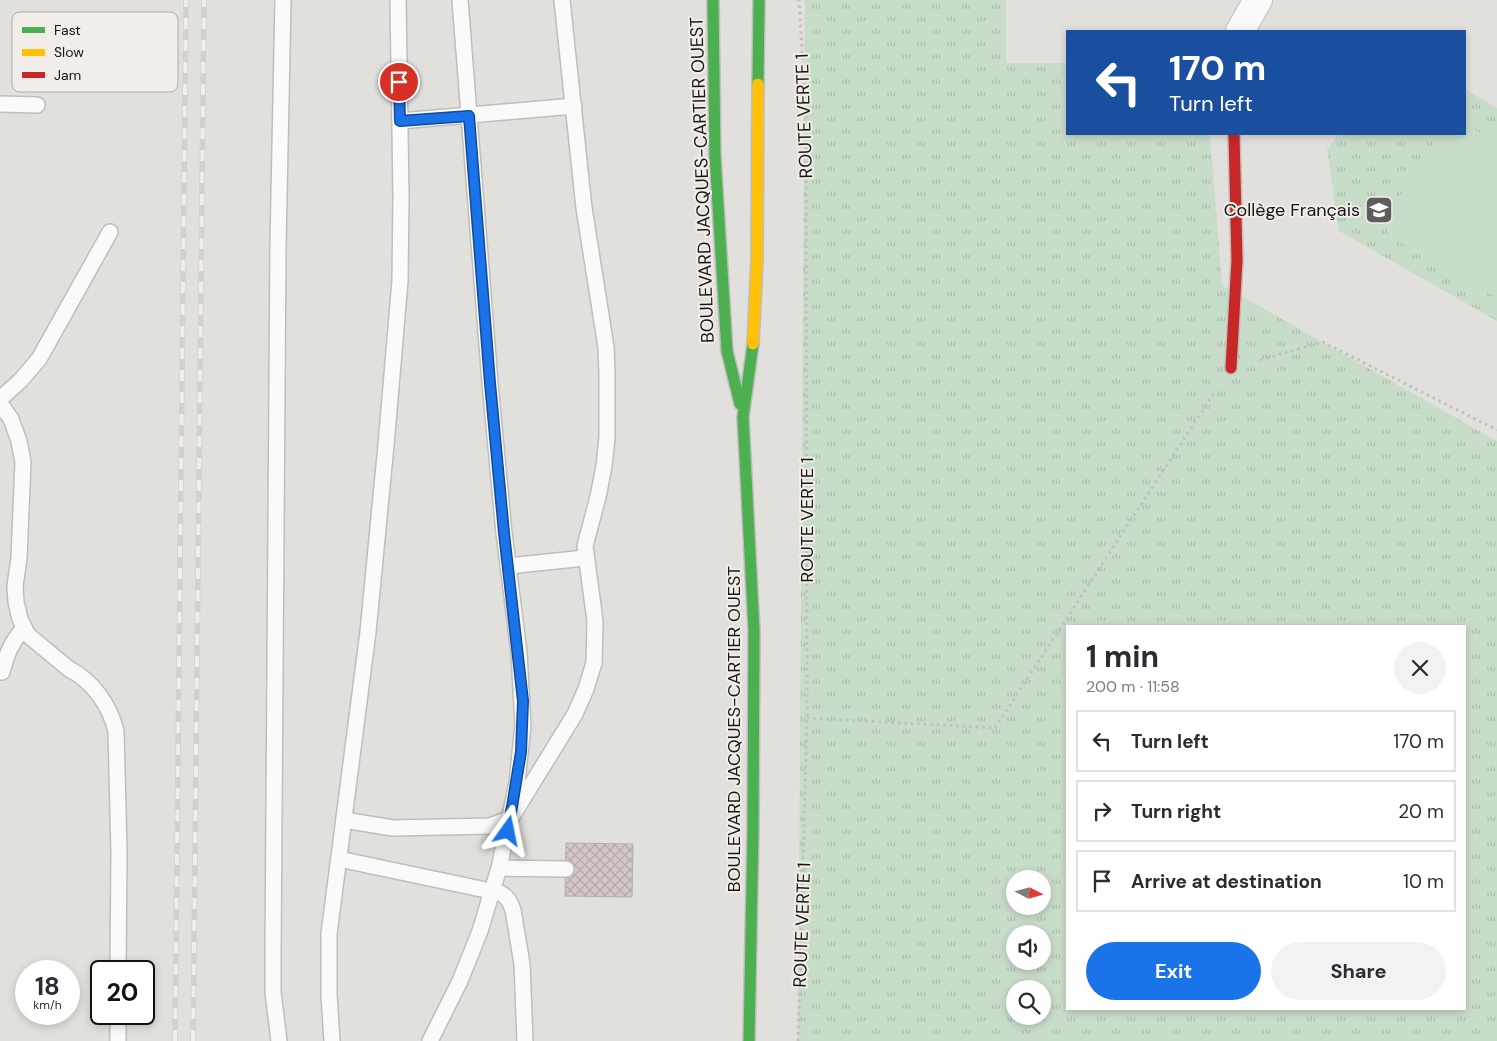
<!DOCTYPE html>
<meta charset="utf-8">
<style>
:root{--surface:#fff;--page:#f2f2f3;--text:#2b2b33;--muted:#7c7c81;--line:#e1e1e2;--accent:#1a73e8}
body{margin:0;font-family:"DM Sans",sans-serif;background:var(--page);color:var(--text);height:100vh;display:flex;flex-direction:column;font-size:19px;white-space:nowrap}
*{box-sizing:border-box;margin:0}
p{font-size:16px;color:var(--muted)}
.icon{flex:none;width:28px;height:28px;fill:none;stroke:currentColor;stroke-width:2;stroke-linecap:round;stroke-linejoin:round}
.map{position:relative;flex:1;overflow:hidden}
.details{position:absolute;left:1066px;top:625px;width:400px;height:385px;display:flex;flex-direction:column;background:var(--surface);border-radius:0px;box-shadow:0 2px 8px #0003}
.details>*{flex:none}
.hud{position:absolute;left:1066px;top:30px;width:400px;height:105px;border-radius:0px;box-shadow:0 2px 8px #0003;background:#1a4fa0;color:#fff;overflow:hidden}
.needle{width:32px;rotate:96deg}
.buttons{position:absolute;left:1006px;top:870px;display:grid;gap:10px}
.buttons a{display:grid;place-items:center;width:45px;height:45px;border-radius:50%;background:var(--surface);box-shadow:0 2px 8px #0003;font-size:25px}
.speed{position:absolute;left:15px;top:960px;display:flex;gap:10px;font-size:25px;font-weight:700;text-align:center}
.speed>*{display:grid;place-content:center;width:65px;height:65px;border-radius:50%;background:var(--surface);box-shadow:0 2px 8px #0003;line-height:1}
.speed small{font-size:12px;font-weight:400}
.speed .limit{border:2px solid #111;border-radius:8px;background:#fff;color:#111}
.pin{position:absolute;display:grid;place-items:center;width:42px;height:42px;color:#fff;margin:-21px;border:2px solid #fff;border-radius:50%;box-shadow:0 1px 5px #0007}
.me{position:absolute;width:55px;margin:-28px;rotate:12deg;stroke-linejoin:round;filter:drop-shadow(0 0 4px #0008)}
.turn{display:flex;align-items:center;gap:18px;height:105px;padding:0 20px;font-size:22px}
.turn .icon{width:65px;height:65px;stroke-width:2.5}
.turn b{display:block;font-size:35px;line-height:42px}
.round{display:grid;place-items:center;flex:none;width:52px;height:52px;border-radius:26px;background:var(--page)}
.head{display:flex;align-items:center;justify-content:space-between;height:85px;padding:0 20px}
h1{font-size:30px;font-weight:700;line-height:38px}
.primary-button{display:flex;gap:10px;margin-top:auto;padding:10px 20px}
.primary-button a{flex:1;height:58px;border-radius:30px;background:var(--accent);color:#fff;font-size:20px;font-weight:700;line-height:58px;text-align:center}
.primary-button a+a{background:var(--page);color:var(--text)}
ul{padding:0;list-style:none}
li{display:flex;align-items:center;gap:15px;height:62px;margin:0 10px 8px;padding:0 10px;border:2px solid var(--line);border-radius:0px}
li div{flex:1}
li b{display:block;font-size:19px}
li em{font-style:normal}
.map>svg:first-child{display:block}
.grass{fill:url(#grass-tufts);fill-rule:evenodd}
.pitch{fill:#c8ddc9}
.building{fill:url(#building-cross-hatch);stroke:#b0aeac}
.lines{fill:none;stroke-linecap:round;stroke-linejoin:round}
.lane-casing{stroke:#bfbebc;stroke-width:18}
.street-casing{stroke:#bfbebc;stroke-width:30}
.fast-casing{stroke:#bfbebc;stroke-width:14}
.slow-casing{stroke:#bfbebc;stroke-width:14}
.jam-casing{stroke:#bfbebc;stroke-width:14}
.path{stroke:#c0c0c0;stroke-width:3;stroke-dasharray:2.5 4;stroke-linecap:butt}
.lane{stroke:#fbfafa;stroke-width:15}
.street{stroke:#fbfafa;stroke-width:28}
.fast{stroke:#4caf50;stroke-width:11}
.slow{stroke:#ffc107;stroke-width:11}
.jam{stroke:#c62828;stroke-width:11}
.rail-casing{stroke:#d1d1cf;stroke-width:5.5}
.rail{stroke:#f1ede9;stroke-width:4;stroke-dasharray:11;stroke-linecap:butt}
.route-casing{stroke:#114b97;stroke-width:12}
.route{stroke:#1a73e8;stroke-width:9}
.labels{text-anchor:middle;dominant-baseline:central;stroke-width:4;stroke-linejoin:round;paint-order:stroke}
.street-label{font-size:18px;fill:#171614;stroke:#f1ede9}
.poi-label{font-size:18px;fill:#171614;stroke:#f1ede9;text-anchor:end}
.key{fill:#f1ede9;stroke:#b0aca9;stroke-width:1}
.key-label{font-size:14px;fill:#171614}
</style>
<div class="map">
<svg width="1497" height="1041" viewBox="0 0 1497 1041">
<defs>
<pattern id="grass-tufts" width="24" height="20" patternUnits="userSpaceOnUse" patternTransform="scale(1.25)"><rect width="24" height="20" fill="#c8ddc9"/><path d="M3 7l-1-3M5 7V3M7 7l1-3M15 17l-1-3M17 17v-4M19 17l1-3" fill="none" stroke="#abbdac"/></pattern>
<pattern id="building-cross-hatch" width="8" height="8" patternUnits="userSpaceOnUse" patternTransform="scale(1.25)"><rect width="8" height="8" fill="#d2c7c4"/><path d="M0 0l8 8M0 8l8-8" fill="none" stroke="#b4aaa8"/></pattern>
</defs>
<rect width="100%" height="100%" fill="#e2e0dd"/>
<g class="grass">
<path d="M805,0H1006V63H1067L1068,134H1210L1222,285L1497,441V1041H798ZM1068,626H1465V1009H1068ZM1015,879H1042V906H1015ZM1015,934H1042V961H1015ZM1015,989H1042V1016H1015Z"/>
<polygon points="1465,89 1497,108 1497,321 1339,231 1327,149 1338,134 1465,134"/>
</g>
<polygon class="pitch" points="1465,124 1497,143 1497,297 1391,237 1383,222 1439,134 1465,134"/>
<polygon class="building" points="566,843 633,844 632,897 565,896"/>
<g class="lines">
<g class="lane-casing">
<g id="lane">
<polyline points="0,104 37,105"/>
<polyline points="400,121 574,106"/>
<polyline points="0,399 21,380 39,359 110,232"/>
<path d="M0,403L11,419L19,441L23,462L19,558L15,586L16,602L20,619L28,635L69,669C93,681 110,706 116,731L119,852L118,971"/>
<polyline points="508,566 585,558"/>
<path d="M2,672C7,653 11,643 24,628"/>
<polyline points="344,820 393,828 490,826 511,818 575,714 586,689 594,663 595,621 585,546 598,497 604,466 607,437 607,373 606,347 584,208 562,0"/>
<path d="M339,859L500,893C508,897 510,902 513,910L522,964L525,1041"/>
<polyline points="499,868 566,869"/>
<polyline points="118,1041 118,1014"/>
<polyline points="279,1041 273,992 273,953 278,245 283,0"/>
<polyline points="332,1041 329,995 329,934 368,632 386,445 400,281 401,196 398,0"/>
<polyline points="430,1041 460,981 480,931 499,868 517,783 523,725 519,653 504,533 490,383 460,0"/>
</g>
</g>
<g class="street-casing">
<polyline id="street" points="1240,31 1258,0"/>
</g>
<g class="fast-casing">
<g id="fast">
<polyline points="713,0 715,156 727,351 740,404"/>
<polyline points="758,84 759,0"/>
<polyline points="749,1041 753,830 754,631 743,417 753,344"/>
</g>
</g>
<g class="slow-casing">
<polyline id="slow" points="753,344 757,260 758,84"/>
</g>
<g class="jam-casing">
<polyline id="jam" points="1231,368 1237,260 1234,134"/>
</g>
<g class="path">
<polyline points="1260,360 1323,342 1497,430"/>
<polyline points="807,718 995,728 1216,390"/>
<polyline points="798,1041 807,718 806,120 799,0"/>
</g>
<use href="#lane" class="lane"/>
<use href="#street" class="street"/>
<use href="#fast" class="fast"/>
<use href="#slow" class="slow"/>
<use href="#jam" class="jam"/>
<g class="rail-casing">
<g id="rail">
<polyline points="175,1041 186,0"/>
<polyline points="193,1041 204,0"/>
</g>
</g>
<use href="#rail" class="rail"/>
</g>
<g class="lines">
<g class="route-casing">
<polyline id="route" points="399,82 400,121 469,116 490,383 504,533 523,701 521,752 508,831"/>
</g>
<use href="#route" class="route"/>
</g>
<defs>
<g id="university-square" transform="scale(1.4375)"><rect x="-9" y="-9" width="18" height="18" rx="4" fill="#5e5d5a" stroke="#f1ede9"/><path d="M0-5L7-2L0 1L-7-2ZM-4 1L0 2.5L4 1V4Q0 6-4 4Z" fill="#fff"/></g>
</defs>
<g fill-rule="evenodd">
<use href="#university-square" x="1379" y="210"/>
</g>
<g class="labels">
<g class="street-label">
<text transform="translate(804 116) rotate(-92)">ROUTE VERTE 1</text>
<text transform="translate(702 180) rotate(-92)">BOULEVARD JACQUES-CARTIER OUEST</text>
<text transform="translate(807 520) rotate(-90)">ROUTE VERTE 1</text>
<text transform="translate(734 729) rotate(-90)">BOULEVARD JACQUES-CARTIER OUEST</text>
<text transform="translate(802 925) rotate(-88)">ROUTE VERTE 1</text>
</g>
<g class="poi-label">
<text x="1360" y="210">Collège Français</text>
</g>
</g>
<rect x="12" y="12" width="166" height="80" rx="8" class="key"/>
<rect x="22" y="27" width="23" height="6" fill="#4caf50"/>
<rect x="22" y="49" width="23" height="7" fill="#ffc107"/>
<rect x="22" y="72" width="23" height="6" fill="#c62828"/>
<g class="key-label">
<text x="54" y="35">Fast</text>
<text x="54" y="57">Slow</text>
<text x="54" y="80">Jam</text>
</g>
</svg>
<div class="buttons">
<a><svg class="needle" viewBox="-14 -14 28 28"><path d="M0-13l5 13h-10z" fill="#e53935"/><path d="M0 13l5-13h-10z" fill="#7c7c81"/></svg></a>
<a><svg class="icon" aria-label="sound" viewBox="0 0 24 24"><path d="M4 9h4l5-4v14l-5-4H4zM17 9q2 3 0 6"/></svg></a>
<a><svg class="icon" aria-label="search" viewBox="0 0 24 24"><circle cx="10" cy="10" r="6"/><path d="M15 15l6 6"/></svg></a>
</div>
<div class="speed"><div>18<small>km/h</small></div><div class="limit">20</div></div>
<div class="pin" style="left:399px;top:82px;background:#d93025"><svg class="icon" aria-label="arrive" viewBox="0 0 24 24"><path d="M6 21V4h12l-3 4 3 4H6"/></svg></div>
<svg class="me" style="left:508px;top:831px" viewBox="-20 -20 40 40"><path d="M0-17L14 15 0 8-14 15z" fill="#1a73e8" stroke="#fff" stroke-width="4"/></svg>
<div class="hud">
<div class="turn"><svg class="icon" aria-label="left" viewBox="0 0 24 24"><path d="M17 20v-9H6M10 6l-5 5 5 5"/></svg><div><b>170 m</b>Turn left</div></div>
</div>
<section class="details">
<div class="head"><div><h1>1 min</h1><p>200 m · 11:58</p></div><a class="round"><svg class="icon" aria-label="close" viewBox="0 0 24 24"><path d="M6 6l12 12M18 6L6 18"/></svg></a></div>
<ul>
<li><svg class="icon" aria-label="left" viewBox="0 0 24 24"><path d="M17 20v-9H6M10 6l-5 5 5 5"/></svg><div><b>Turn left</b></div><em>170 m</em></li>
<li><svg class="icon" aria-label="right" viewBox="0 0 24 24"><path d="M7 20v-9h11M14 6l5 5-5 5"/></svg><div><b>Turn right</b></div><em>20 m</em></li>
<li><svg class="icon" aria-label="arrive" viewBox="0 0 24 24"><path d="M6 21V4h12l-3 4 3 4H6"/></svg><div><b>Arrive at destination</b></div><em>10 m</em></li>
</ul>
<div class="primary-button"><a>Exit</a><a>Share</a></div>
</section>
</div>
